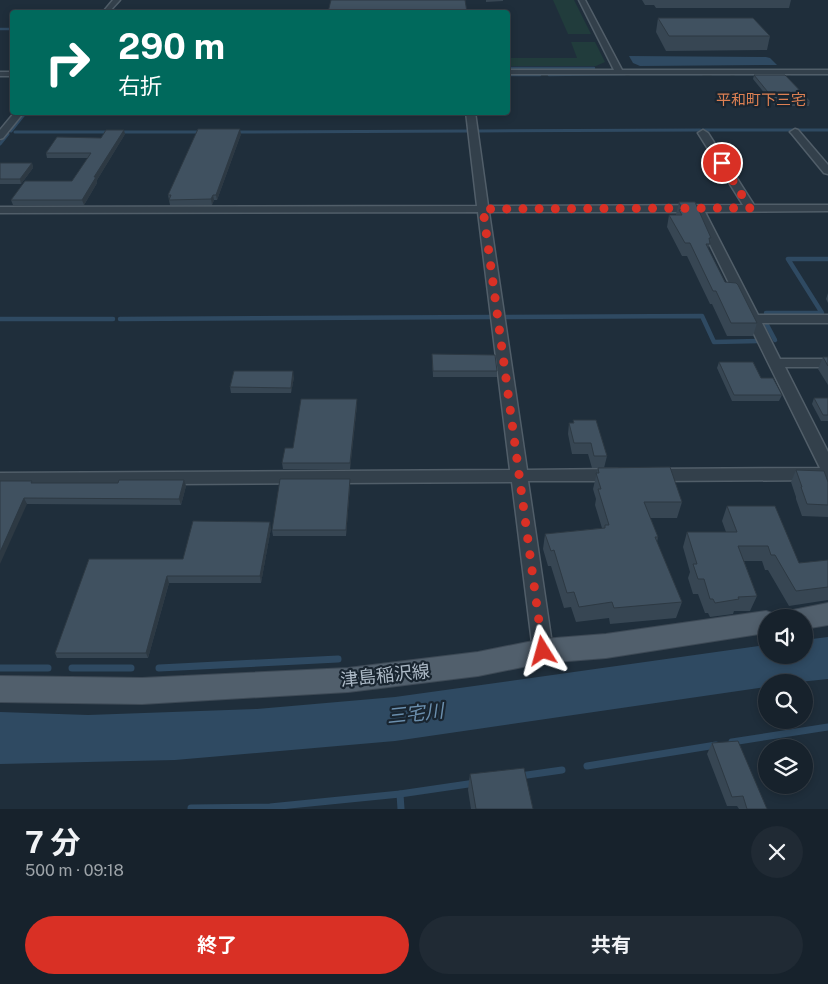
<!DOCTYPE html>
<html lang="ja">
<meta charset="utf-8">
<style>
:root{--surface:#17222c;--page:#202a34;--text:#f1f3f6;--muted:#9ea4a9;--line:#363f48;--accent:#d93025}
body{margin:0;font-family:"Public Sans","Noto Sans JP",sans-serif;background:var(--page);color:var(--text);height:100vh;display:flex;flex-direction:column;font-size:19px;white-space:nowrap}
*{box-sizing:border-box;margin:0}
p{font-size:16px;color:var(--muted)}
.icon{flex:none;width:28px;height:28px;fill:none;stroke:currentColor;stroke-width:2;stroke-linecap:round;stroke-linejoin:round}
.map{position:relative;height:809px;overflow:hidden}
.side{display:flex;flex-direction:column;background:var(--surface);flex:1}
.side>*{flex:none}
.guide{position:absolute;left:10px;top:10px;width:500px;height:105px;border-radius:5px;box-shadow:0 2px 8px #0003,0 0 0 1px var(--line);background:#00695c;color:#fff;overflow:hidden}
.fabs{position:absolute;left:758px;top:609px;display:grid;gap:10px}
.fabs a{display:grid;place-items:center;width:55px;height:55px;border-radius:50%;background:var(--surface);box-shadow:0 2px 8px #0003,0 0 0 1px var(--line);font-size:25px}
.pin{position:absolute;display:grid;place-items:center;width:42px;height:42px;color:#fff;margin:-21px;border:2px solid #fff;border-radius:50%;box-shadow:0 1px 5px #0007}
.me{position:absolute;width:55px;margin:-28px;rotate:352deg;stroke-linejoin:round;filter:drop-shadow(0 0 4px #0008)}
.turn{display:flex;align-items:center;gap:18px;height:105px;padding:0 25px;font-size:22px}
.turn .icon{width:65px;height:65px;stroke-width:2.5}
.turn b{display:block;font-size:35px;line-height:42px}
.round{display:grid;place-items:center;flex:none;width:52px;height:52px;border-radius:26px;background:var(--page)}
.headline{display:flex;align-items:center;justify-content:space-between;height:85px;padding:0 25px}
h1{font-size:30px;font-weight:700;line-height:38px}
.primary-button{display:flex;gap:10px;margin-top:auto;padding:10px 25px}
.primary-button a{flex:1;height:58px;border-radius:30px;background:var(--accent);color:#fff;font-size:20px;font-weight:700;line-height:58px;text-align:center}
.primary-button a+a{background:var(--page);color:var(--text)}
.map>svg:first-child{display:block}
.green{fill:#213c3c}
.water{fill:#2f4a62}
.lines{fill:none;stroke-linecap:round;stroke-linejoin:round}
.stream-far3{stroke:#2f4a62;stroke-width:2.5}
.stream-far2{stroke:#2f4a62;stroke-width:3}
.stream-far1{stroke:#2f4a62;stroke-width:4.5}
.stream{stroke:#2f4a62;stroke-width:7}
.minor-casing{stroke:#515e69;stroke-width:3}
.major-casing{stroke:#3d4955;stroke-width:2}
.minor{fill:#33404b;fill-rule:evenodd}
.major{fill:#515f6c;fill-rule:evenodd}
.wall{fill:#374653}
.shaded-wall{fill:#2d3943}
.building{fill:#405160;stroke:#2d3943}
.route{stroke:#d93025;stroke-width:9;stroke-dasharray:0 16.2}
.labels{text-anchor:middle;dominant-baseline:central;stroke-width:4.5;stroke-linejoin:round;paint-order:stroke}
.far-quarter-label{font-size:15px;fill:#dd8053;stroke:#192530}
.near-street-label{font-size:18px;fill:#aebbc8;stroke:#192530}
.near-water-label{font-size:19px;font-style:italic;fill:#6b8fae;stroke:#192530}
</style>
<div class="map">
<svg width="828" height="809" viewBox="0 0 828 809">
<rect width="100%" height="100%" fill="#1f2e3b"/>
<g class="green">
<polygon points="553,0 574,0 591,34 568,34"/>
<polygon points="571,42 595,42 605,62 596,66 508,66 508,58 577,58"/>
</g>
<g class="water">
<polygon points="629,56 766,57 770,58 777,65 640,66 633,63"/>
<polygon points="828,637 828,679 799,682 766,682 766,687 395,741 175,760 0,764 0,712 88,715 257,709 395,697 766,645 766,655 804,655 804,640"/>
</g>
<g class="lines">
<g class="stream-far3">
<polyline points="0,29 12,29"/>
<polyline points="508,68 594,68"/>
<polyline points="630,74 702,74"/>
<polyline points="712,74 730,74"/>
<polyline points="735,74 779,74"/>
<polyline points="791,74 828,74"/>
<polyline points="508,75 540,75"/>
<polyline points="549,75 625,74"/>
</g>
<g class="stream-far2">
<polyline points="702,130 794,130"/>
<polyline points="799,130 828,130"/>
<polyline points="11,131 26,112"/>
<polyline points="478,131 700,130"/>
<polyline points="15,132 110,132"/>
<polyline points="118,132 202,132"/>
<polyline points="236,132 468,131"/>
<polyline points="0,144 8,134"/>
</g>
<g class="stream-far1">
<polyline points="766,313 822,313 788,259 828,259"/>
<polyline points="506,317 702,316 714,342 759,341"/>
<polyline points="0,319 113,319"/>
<polyline points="120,319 492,317"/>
<polyline points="767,325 775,340"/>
</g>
<g class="stream">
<polyline points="0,668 48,668"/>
<polyline points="72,668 131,668"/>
<polyline points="159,668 338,659"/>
<polyline points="732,742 828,727"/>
<polyline points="587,766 716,745"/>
<polyline points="520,776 562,770"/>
<polyline points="400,794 401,809"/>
<polyline points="191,808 270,807 400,794 475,783"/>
</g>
<g class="minor-casing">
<g id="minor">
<polygon points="113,0 120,0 109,12 103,12"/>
<polygon points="579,0 585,0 622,70 828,70 828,74 508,74 508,70 614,70"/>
<rect x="0" y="72" width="12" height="4"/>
<polygon points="15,112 24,112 3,138 0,139 0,130"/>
<polygon points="466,112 475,112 488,206 743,205 698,133 703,130 708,133 754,205 828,205 828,211 705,212 758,315 828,315 828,323 762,323 780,359 828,359 828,367 785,367 828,452 828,480 652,481 646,479 644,475 646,471 652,469 820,468 694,212 489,212 527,470 617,469 623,471 625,475 623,479 617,481 528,481 553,651 550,657 543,660 536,657 533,651 512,482 0,485 0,473 510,470 478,212 0,213 0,207 477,206"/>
<polygon points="795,129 798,130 828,165 828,174 824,173 792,134 790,132"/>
</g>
</g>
<g class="major-casing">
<g id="major">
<polygon points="828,603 828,625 804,629 804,618 789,618 793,610"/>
<polygon points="766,611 775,614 777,618 766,618 766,633 606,658 543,663 478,676 348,692 142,704 0,702 0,676 142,678 348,668 478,652 543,639 606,634"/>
</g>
</g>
<use href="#minor" class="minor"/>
<use href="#major" class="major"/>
</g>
<g class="wall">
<polygon points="486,0 503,0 503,1 486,2"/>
<polygon points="642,0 791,0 789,8 656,8 654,5 645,5"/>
<polygon points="658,18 770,36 767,50 666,51 656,32"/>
<polygon points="754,75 810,101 809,106 775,106 753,79"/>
<polygon points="125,134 97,180 97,183 84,205 13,205 11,200 72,181 88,158 47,158 46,153 101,138"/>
<polygon points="241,134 217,200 214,200 212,205 170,205 168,195"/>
<polygon points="0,163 32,163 33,168 21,184 0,184"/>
<polygon points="679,202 711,238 708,249 725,282 757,323 753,336 727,336 712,304 710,304 687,256 682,256 667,227 669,215 676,215 676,214"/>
<polygon points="828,293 828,303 826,299"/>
<polygon points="432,354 497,371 497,377 433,377"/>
<polygon points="823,357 828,357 828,385 818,369"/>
<polygon points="719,362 761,378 782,395 779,401 732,401 717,368"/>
<polygon points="294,377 291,393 231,393 230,387"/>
<polygon points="814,398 828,398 828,421 821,421 812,404"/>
<polygon points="357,399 357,405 350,469 283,469 282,463 293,448"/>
<polygon points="573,420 607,456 604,468 592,468 588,454 572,454 568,434 569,423 573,423"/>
<polygon points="598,468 682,502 677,518 650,518 658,537 657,542 682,602 676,618 610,624 609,618 576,622 571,607 564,608 551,566 548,566 543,549 545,534 602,528 595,505 596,499 593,489"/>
<polygon points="796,470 828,482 828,517 802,516 796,499 796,497 791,482"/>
<polygon points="184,480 186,486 181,505 27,504 0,481 33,483 118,483"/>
<polygon points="350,485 346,536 273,536 272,530"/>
<polygon points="727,506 799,563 828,560 828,600 789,606 768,570 765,570 762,561 744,561 757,596 750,611 734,611 733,614 710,617 708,613 705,613 698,594 693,594 688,578 690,572 683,547 687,532 726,532 722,521"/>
<polygon points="271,528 261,583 169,583 148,658 57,658 55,653 183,559"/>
<polygon points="712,743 767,809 739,809 737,806 727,806 707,754"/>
<polygon points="470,774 533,809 471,809 468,790"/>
</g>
<g class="shaded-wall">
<polygon points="240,129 241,134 217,200 216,195"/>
<polygon points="124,130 125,134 97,180 97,183 84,205 82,200 94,177"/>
<polygon points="32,163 33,168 21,184 20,179"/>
<polygon points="213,195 214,200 212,205 211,199"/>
<polygon points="293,371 294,377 291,393 291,388"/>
<polygon points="357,399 357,405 350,469 350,463"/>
<polygon points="350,479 350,485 346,536 346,530"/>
<polygon points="184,480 186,486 181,505 179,499"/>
<polygon points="24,498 27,504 0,564 0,552"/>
<polygon points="270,522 271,528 261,583 260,576"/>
<polygon points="167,576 169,583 148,658 146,653"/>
</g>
<g class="building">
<polygon points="331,0 465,0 467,12 328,12"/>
<polygon points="658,18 753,18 770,36 669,36"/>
<polygon points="754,75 785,75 810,101 776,102"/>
<polygon points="198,129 240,129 216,195 213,195 211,199 169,200 171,195 168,195"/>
<polygon points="106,130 124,130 94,177 96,177 82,200 11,200 25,181 72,181 91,153 46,153 57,137 101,138"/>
<polygon points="0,163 32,163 20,179 0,179"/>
<polygon points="679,202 695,202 711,238 709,238 710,244 706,244 725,282 736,283 738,285 757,323 731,323 716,291 713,291 690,243 685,243 669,215 682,215 679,210 682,209"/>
<polygon points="432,354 495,355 497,371 433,371"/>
<polygon points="823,357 828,357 828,366"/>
<polygon points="719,362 753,362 761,378 773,378 782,395 734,395"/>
<polygon points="234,371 293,371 291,388 230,387"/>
<polygon points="814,398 828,398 828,415 823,415"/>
<polygon points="301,399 357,399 350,463 282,463 285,448 293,448"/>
<polygon points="573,420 596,420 607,456 594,456 591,443 574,443 569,423 574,423"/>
<polygon points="670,467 682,502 644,502 658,537 655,537 682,602 614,608 612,602 579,607 574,592 567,593 554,550 551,551 545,534 605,528 605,525 609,525 598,489 601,489 596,473 599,473 598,468"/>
<polygon points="796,470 824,471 828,482 828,505 807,504 801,487 802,487"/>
<polygon points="280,479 350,479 346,530 272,530"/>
<polygon points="119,480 184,480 179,499 24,498 0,552 0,481 32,481 31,483 118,483"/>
<polygon points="727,506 775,506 799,563 828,560 828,587 796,591 775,555 771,555 768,546 738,546 757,596 738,597 739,599 715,603 713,599 710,599 704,579 698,579 693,564 697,564 687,532 737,532"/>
<polygon points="193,521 270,522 260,576 167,576 146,653 55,653 89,559 183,559"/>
<polygon points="738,741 767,809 747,809 743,796 732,797 712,743"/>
<polygon points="524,768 533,809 476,809 470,774"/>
</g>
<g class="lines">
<polyline class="route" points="543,651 483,209 750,208 722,163"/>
</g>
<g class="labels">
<g class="far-quarter-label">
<text x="761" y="99">平和町下三宅</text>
</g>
<g class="near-street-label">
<text transform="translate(385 675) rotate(-6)">津島稲沢線</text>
</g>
<g class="near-water-label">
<text transform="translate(415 713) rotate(-6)">三宅川</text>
</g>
</g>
</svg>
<div class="fabs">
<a><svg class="icon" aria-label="sound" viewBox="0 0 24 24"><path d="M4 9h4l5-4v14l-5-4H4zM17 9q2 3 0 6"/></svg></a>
<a><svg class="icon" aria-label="search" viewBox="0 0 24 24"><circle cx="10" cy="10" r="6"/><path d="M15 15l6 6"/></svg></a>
<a><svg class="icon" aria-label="layers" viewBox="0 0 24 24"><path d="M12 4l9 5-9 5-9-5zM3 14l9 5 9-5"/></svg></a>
</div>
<div class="pin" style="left:722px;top:163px;background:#d93025"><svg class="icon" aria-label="arrive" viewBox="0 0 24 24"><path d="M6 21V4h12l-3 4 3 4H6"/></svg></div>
<svg class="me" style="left:543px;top:651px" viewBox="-20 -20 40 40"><path d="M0-17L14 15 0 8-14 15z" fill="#d93025" stroke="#fff" stroke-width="4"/></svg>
<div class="guide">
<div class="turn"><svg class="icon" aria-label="right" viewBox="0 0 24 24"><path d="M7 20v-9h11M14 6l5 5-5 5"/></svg><div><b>290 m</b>右折</div></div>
</div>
</div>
<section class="side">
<div class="headline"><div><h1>7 分</h1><p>500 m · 09:18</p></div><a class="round"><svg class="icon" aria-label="close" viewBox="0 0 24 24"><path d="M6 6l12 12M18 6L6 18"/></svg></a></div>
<div class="primary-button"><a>終了</a><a>共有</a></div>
</section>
